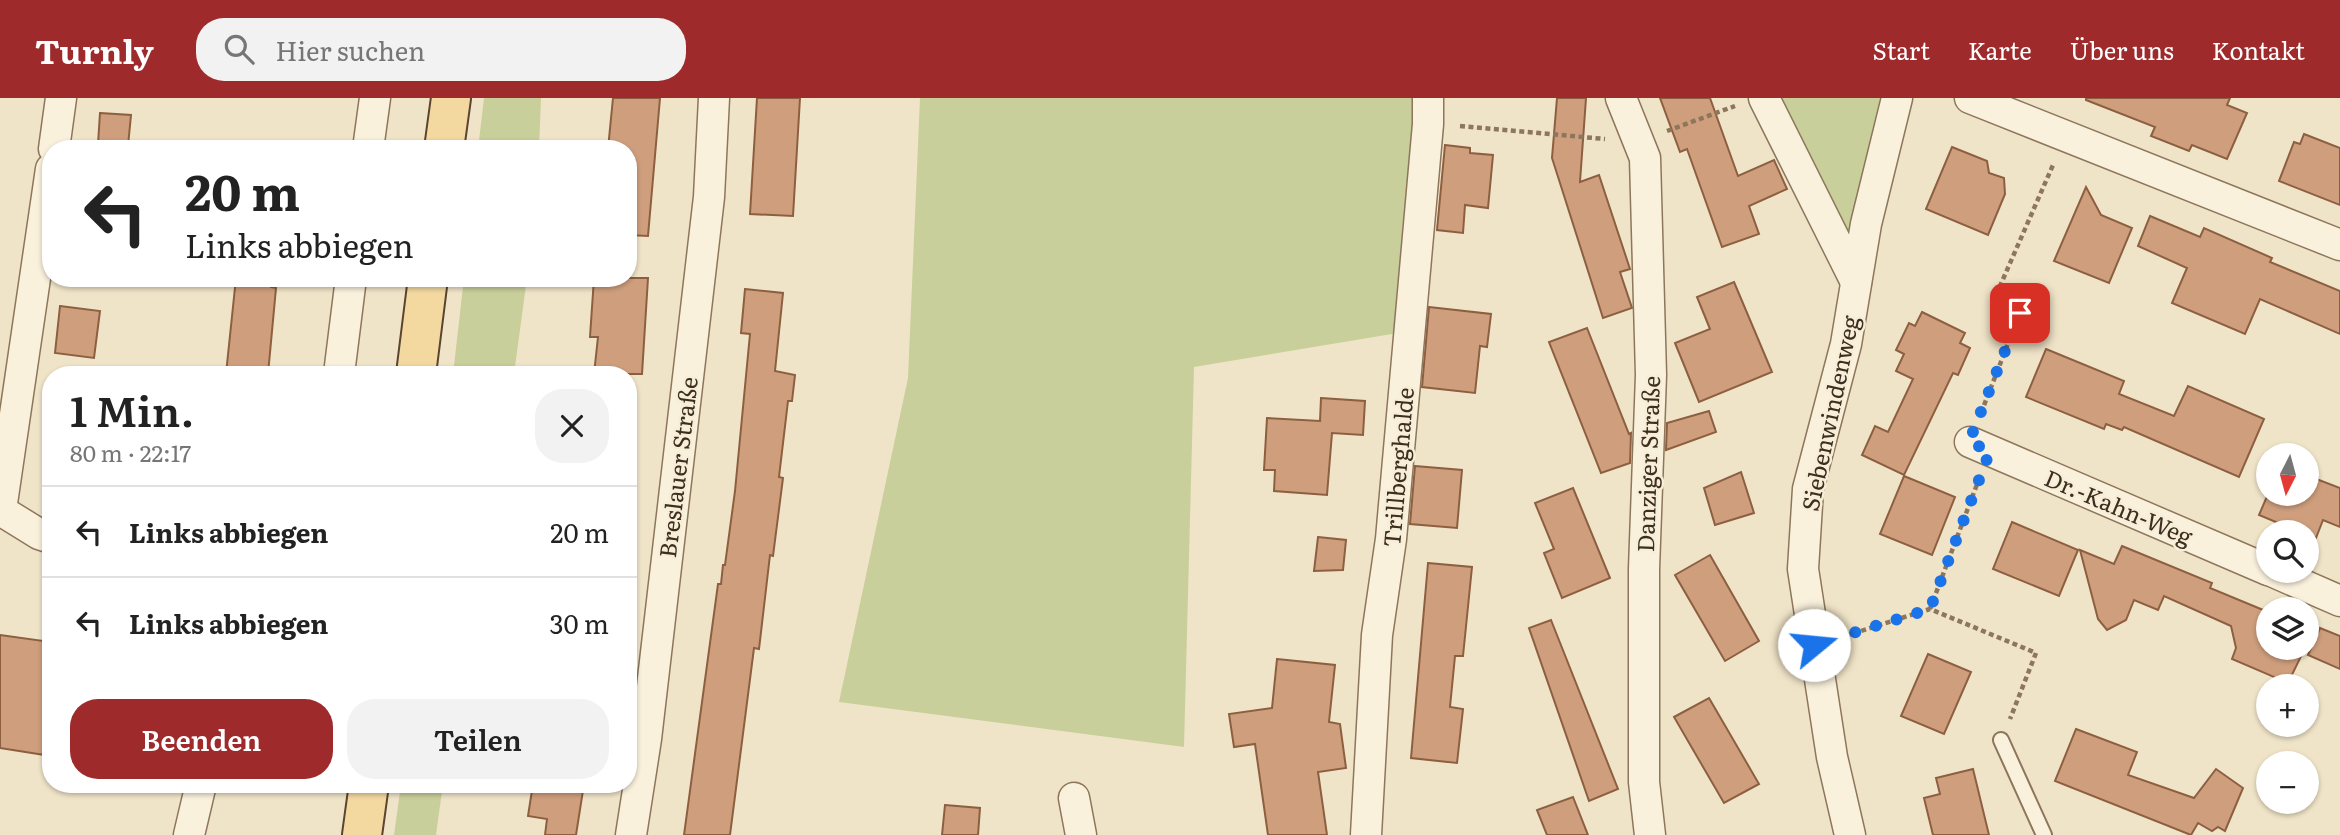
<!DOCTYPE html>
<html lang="de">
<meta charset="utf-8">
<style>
:root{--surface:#fff;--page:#f2f2f2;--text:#222;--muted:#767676;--line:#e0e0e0;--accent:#9e2a2b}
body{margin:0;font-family:Literata,serif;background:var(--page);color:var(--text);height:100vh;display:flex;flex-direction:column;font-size:26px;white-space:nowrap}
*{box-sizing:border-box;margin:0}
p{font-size:23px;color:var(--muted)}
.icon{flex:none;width:38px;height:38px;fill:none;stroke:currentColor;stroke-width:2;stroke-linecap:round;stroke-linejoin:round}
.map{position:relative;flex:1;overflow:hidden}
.side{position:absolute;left:42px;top:268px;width:595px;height:427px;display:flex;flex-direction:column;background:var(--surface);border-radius:28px;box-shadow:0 2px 5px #0004}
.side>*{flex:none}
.top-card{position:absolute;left:42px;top:42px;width:595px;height:147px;border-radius:28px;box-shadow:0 2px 5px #0004;background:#fff;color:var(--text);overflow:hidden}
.needle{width:46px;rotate:186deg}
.controls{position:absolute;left:2256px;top:345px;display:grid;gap:14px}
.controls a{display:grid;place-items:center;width:63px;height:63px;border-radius:50%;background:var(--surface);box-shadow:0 2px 5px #0004;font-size:35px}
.pin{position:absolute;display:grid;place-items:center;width:60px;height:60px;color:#fff;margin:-30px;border-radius:14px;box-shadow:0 4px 10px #0006}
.me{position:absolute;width:77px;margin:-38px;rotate:73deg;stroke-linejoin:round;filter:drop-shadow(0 0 5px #0008)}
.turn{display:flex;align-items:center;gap:24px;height:147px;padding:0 28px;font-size:32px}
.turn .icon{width:91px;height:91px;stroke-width:2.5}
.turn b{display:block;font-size:49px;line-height:60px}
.round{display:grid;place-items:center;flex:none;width:74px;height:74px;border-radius:28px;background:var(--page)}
.headline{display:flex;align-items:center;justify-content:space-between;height:119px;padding:0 28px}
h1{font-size:42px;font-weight:600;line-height:52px}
.action{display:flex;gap:14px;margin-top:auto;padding:14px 28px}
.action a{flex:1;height:80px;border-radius:28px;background:var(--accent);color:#fff;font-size:28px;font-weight:600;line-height:80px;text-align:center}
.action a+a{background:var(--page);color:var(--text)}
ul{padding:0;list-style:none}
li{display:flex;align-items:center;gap:21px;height:91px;padding:0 28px;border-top:2px solid var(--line)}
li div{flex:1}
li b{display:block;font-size:26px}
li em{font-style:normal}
header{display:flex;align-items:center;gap:42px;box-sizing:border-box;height:98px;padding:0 35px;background:var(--accent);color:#fff}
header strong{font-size:33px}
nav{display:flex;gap:38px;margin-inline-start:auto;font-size:24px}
.search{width:490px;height:63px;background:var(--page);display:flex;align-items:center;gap:18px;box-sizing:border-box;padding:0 24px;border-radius:28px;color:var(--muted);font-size:26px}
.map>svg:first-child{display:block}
.green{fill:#c9cf9b}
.building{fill:#cf9f7d;stroke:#8d5f41;stroke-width:2}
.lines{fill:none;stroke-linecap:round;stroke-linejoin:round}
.lane-casing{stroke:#8d765c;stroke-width:18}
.street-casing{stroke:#8d765c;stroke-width:33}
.primary-casing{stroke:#5b4430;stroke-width:42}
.path{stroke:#8d765c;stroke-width:4.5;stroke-dasharray:5 3.5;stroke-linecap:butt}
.lane{stroke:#faf1dc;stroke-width:14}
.street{stroke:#faf1dc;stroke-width:30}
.primary{stroke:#f3d9a0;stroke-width:38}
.route{stroke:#1a73e8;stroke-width:12;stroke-dasharray:0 21.6}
.labels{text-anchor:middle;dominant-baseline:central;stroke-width:5;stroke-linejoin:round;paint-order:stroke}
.street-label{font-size:23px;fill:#3d2e20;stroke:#f7eed8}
</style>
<header>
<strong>Turnly</strong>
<div class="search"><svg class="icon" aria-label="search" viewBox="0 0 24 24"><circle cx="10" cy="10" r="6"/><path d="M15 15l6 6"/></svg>Hier suchen</div>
<nav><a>Start</a><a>Karte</a><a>Über uns</a><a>Kontakt</a></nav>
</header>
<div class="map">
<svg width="2340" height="737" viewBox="0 0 2340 737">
<rect width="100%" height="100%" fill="#f0e4c8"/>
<g class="green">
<polygon points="484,0 541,0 539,51 478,51"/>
<polygon points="920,0 1422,0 1410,233 1194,269 1184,649 839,604 908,280"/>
<polygon points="1764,0 1897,0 1856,184"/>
<polygon points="464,180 527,180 514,276 453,276"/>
<polygon points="401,686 443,686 436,737 394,737"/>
</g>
<g class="building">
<polygon points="613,0 660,0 648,138 628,137 628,51 608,51"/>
<polygon points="757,0 800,0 793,118 750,116"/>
<polygon points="1557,0 1586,0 1580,84 1599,77 1630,171 1620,174 1632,210 1603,220 1552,60"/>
<polygon points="1660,0 1710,0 1738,78 1774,62 1787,91 1749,108 1759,136 1722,149 1687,51 1680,54"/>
<polygon points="2086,0 2230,0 2227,7 2247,15 2227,61 2192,47 2189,53 2151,38 2155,29 2086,2"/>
<polygon points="100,15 131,17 128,48 98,46"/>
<polygon points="2304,36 2340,50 2340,107 2279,83 2294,44 2300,46"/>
<polygon points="1445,47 1470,50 1470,55 1493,57 1488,110 1465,107 1463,135 1437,132"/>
<polygon points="1952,49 1987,63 1989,75 2004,80 2005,96 1988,137 1926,111"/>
<polygon points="2086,89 2101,117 2132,130 2109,185 2054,163"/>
<polygon points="2150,118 2200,139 2204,130 2272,160 2270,164 2340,193 2340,236 2260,201 2245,236 2172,205 2187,170 2138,148"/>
<polygon points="236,180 272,180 271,189 276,190 268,276 226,276"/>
<polygon points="594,180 648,180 642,276 594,276 598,239 590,239"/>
<polygon points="1734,184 1772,274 1699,304 1675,245 1710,231 1697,199"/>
<polygon points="745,191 783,195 775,273 795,277 792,303 788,303 779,379 783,380 773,458 770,457 759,551 754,550 730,737 684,737 718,486 721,486 723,467 725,467 735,393 750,236 741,235"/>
<polygon points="60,208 100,213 94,260 55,255"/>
<polygon points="1429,209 1491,216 1487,249 1480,248 1475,295 1422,289"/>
<polygon points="1922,214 1965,235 1960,245 1970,250 1958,277 1953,275 1904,377 1862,357 1875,328 1888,334 1913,281 1896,273 1904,256 1896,252 1909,225 1915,228"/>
<polygon points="1587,230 1629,336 1631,335 1630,365 1601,375 1549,244"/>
<polygon points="2046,251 2124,283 2119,296 2174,318 2188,288 2264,321 2239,379 2124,329 2122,332 2106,326 2104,331 2026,299"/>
<polygon points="1321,300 1365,303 1363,337 1332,335 1327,397 1274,393 1275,372 1264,372 1267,320 1320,323"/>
<polygon points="1709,313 1716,334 1666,352 1667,325"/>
<polygon points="1415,368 1462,372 1457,430 1410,426"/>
<polygon points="1741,374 1754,415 1715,427 1704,390"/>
<polygon points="2306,377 2340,390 2340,429 2323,422 2316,440 2306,436 2306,434 2271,434 2276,424 2259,417 2268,396 2306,396"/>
<polygon points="1904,378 1955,399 1932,457 1880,436"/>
<polygon points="1573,390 1610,480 1562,500 1544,455 1554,451 1535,405"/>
<polygon points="2012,424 2078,452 2059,498 1993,471"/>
<polygon points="1318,439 1346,442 1343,472 1314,473"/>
<polygon points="2122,448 2212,485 2210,490 2268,514 2268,550 2305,550 2288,585 2232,561 2236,550 2231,528 2164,498 2158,512 2134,502 2126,522 2107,532 2098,521 2080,452 2114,466"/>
<polygon points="1710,457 1759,543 1725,563 1675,477"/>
<polygon points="1428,465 1472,469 1463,558 1455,558 1450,609 1463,611 1457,665 1411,660"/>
<polygon points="1551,522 1618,691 1589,703 1529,530"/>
<polygon points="2320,530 2340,538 2340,571 2308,557"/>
<polygon points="0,537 51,544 51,658 0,650"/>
<polygon points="1928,556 1971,574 1944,636 1901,618"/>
<polygon points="1277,561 1335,567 1329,624 1340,626 1346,670 1318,674 1327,737 1268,737 1255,646 1234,649 1229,616 1272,610"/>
<polygon points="1709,600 1759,686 1724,705 1674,619"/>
<polygon points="2076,631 2137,654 2128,677 2194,700 2216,671 2243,690 2225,733 2218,729 2212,733 2198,725 2191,737 2055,683"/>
<polygon points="1973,671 1989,737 1933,737 1924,700 1940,696 1936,680"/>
<polygon points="533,686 584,686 576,737 545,737 547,721 528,718"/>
<polygon points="1573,699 1588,737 1547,737 1537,712"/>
<polygon points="945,707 980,710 978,737 942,737"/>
</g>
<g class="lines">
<g class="lane-casing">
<polyline id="lane" points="2001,642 2044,737"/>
</g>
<g class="street-casing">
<g id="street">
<polyline points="1621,0 1645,60 1651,277 1644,471 1644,684 1650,737"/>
<polyline points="1764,0 1856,184"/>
<polyline points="1970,0 2340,147"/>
<polyline points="54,51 61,0"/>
<polyline points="368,51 375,0"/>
<polyline points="339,276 351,180"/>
<polyline points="1970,344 2268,472"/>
<polyline points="0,412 39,436 51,440"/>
<polyline points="1,412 51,71"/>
<polyline points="2269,472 2340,503"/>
<polyline points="1074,700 1081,737"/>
<polyline points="189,737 201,686"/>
<polyline points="631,737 646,641 709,99 714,0"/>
<polyline points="1366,737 1377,537 1391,441 1428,26 1428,0"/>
<polyline points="1850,737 1832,659 1803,471 1808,391 1846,246 1866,126 1897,0"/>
</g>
</g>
<g class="primary-casing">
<g id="primary">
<polyline points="444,51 451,0"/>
<polyline points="416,276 428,180"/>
<polyline points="362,737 369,686"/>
</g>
</g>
<g class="path">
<polyline points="1460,28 1605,41"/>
<polyline points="1667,33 1735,8"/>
<polyline points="1981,315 2020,215 1993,204 2053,67"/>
<polyline points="1930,511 1979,381"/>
<polyline points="1845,538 1930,511 2036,555 2010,621"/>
</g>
<use href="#lane" class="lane"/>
<use href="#street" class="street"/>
<use href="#primary" class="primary"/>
</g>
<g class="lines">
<polyline class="route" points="1814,547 1930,511 1990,353 1969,344 2020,215"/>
</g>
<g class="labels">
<g class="street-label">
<text transform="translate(1829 315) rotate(-78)">Siebenwindenweg</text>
<text transform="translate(1647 366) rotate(-88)">Danziger Straße</text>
<text transform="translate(677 369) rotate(-83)">Breslauer Straße</text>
<text transform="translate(1397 369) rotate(-85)">Trillberghalde</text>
<text transform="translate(2119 408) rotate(23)">Dr.-Kahn-Weg</text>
</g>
</g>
</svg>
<div class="controls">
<a><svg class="needle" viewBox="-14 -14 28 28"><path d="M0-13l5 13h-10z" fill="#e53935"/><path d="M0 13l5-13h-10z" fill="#767676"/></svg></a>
<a><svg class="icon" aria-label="search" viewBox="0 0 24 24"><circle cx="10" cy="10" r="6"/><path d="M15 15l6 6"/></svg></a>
<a><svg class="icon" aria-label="layers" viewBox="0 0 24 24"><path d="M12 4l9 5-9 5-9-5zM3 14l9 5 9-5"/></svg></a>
<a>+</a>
<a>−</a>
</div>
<div class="pin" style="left:2020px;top:215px;background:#d93025"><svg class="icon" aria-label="arrive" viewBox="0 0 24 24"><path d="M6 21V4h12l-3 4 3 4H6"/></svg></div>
<svg class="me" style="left:1814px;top:547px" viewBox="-20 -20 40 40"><circle r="19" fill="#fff"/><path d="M0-13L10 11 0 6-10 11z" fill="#1a73e8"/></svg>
<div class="top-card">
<div class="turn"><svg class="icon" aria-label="left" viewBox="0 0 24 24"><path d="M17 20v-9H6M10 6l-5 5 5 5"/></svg><div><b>20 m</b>Links abbiegen</div></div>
</div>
<section class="side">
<div class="headline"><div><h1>1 Min.</h1><p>80 m · 22:17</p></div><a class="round"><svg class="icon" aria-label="close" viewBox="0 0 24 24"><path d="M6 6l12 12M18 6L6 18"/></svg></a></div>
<ul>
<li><svg class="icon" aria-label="left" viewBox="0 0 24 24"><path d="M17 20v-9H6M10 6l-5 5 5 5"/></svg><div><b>Links abbiegen</b></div><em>20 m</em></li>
<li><svg class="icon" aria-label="left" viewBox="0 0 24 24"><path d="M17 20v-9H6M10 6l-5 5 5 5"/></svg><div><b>Links abbiegen</b></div><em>30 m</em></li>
</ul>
<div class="action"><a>Beenden</a><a>Teilen</a></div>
</section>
</div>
